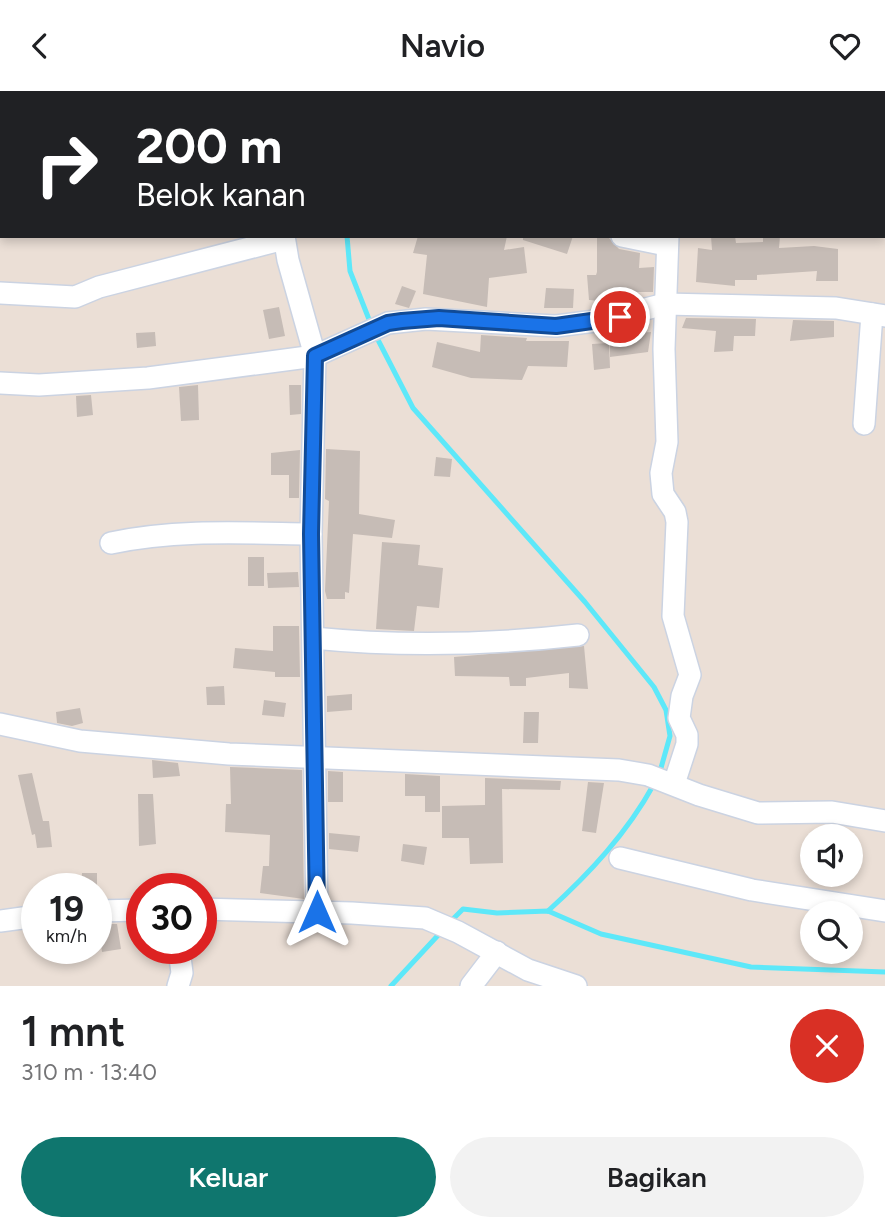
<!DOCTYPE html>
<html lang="id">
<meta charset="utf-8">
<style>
:root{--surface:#fff;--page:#f2f2f2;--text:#202124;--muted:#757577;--accent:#0f766e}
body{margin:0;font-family:Figtree,sans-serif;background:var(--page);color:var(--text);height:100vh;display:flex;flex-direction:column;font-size:26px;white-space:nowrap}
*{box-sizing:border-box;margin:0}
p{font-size:23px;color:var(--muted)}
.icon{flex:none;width:38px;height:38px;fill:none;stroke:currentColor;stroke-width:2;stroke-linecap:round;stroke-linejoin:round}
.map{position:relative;height:895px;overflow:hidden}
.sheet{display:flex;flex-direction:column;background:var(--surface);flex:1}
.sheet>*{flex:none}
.banner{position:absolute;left:0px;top:0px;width:886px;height:147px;box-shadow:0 4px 10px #0003;background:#202124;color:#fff;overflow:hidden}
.tools{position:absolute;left:800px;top:733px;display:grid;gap:14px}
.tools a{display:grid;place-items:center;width:63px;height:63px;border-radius:50%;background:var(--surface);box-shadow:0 4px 10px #0003;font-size:35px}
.speed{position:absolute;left:21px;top:782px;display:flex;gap:14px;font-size:35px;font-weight:700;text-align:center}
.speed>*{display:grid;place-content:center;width:91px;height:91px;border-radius:50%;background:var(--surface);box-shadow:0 4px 10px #0003;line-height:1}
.speed small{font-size:18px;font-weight:400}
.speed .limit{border:10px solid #d22;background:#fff;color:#111}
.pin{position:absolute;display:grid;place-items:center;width:60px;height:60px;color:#fff;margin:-30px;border:4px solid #fff;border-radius:50%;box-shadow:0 2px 7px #0007}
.me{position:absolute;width:77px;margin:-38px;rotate:0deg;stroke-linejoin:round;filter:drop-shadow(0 0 5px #0008)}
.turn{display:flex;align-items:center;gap:24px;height:147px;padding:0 21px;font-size:32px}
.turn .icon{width:91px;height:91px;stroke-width:2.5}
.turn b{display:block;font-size:49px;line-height:60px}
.round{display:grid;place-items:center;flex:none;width:74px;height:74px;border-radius:37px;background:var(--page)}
.head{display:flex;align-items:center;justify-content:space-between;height:119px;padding:0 21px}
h1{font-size:42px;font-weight:600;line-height:52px}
.primary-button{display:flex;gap:14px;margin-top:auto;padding:14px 21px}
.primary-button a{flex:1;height:80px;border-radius:42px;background:var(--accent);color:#fff;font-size:28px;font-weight:600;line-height:80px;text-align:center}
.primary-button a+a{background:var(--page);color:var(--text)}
header{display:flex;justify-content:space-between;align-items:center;height:91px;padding:0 21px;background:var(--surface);font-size:32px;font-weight:600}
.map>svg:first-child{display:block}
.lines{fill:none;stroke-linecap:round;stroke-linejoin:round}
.stream{stroke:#5de8f9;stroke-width:5}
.building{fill:#c6bcb6}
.street-casing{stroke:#cbd3e2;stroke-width:24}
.street{stroke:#fff;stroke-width:21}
.route-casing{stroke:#114b97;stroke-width:18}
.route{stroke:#1a73e8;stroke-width:12}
</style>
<header><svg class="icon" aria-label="back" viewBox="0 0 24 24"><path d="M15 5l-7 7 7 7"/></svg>Navio<svg class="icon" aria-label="heart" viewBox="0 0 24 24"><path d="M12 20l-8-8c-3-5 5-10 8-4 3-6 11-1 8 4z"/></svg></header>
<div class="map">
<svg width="885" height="895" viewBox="0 0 885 895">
<rect width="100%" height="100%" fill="#ebdfd6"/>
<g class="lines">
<g class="stream">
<polyline points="370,2 371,0"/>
<polyline points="347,145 350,180 372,236"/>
<polyline points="376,245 413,317 585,511 654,596 666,619 670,645 659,684"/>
<path d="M548,820C590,782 627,742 654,693"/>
<polyline points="448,833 463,818 497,822 548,820 601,843 751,876 885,881"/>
<polyline points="391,895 442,840"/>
</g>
</g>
<g class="building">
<polygon points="418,145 507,145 504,159 524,156 527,182 489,187 487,216 423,203 427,164 413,162"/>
<polygon points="523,145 573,145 567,163 523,149"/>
<polygon points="711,145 735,145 736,152 763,151 763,145 780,145 779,157 814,155 838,158 838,190 816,190 817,180 757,184 757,189 735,189 735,195 696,191 698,157 712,159"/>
<polygon points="597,146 609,147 619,158 640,162 639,177 654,176 653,201 612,201 611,211 589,209 587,184 596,184 597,181"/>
<polygon points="402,195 416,200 409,217 395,213"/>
<polygon points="546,197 574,198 573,217 544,217"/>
<polygon points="279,216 285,245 269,248 263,219"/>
<polygon points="686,227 756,228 755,245 734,245 733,260 714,261 716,240 682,237"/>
<polygon points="793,229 834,230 834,246 790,250"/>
<polygon points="155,241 156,255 137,257 136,242"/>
<polygon points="651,241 648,261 610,266 610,244"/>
<polygon points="481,244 527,247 526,250 569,250 567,276 528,275 522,289 471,287 432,276 437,251 480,261"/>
<polygon points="609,252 610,277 594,279 592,253"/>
<polygon points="198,294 199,329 181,330 179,296"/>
<polygon points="289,294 301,294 301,323 290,324"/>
<polygon points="91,304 93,324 77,326 76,305"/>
<polygon points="326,358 360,360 359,423 395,429 392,447 353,443 349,502 345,501 345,508 327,508 325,500 329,410 325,408"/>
<polygon points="300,359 299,407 289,407 289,384 271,384 271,362"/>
<polygon points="436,366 452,368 450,386 434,385"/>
<polygon points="382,451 420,454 418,474 443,477 439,517 417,515 414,540 376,538"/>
<rect x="248" y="466" width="16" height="29"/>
<polygon points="298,481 299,496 268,497 267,482"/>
<polygon points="273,535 299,535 300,586 275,586 275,581 233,577 235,557 273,560"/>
<polygon points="584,555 588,598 569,597 569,582 526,587 526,595 510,595 509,586 455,585 454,566"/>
<polygon points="224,595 225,614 207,614 206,596"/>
<polygon points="352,603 352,619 327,621 327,605"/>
<polygon points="264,609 286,612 284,626 262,624"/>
<polygon points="80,617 83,632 72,635 57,632 56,621"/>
<polygon points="524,621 539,621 538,652 523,652"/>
<polygon points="152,669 178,672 180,685 153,687"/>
<polygon points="230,676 302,679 304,808 260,802 263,775 269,775 270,744 225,741 226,713 231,713"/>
<polygon points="328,680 343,681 343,711 328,711"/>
<polygon points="32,682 43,730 49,730 52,756 37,757 35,743 32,744 18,684"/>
<polygon points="405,683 440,685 440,721 425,721 425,705 405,705"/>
<polygon points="485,687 561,690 560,699 502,698 503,772 470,773 469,747 442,747 442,715 485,714"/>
<polygon points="588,691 604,692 596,742 582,740"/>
<polygon points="138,703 153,703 156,753 139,755"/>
<polygon points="329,742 360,745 358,761 329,758"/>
<polygon points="403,753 427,756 424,774 401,770"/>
<polygon points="82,782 97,782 97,798 81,798"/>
<polygon points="98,833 117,833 121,858 102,861"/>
</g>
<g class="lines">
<g class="street-casing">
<g id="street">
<polyline points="291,2 291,0"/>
<polyline points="884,61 885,61"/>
<polyline points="284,145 288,169 315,265 311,443 317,821"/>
<polyline points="622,145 666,154"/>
<polyline points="668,145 664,258 667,351 661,382 663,403 675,421 677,431 673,525 690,584 682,605 679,627 687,644 687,653 674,693"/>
<polyline points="0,202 75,206 99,196 284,148"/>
<polyline points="0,292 39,294 148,287 315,265 388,232 426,228 556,235 603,229 665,213 836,217 885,225"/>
<polyline points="864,333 872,223"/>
<path d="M111,452C177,438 243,442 311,443"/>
<path d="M313,547C403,556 488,554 578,544"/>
<polyline points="0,633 80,650 229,663 619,679 648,684 699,704 758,722 832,721 885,730"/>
<polyline points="620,767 752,799 885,820"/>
<polyline points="201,818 352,822 425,827 458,841 528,879 576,895"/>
<polyline points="96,820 142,819"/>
<polyline points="0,830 37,825"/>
<polyline points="178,895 182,882 179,858"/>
<polyline points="471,895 497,861"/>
</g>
</g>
<use href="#street" class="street"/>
</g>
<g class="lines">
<g class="route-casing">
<polyline id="route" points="317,821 311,443 315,265 388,232 402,230 439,227 556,235 620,226"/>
</g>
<use href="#route" class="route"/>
</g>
</svg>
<div class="tools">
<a><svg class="icon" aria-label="sound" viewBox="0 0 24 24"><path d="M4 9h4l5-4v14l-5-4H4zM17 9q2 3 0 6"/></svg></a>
<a><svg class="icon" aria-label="search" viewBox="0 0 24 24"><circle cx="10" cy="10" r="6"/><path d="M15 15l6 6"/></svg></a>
</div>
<div class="speed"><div>19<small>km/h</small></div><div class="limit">30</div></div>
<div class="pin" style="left:620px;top:226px;background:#d93025"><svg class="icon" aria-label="arrive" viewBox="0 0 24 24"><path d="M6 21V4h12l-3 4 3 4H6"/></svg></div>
<svg class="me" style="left:317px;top:821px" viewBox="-20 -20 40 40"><path d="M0-17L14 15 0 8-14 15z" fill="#1a73e8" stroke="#fff" stroke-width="4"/></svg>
<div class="banner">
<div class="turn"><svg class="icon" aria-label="right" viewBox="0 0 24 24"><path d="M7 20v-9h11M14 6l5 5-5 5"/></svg><div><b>200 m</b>Belok kanan</div></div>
</div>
</div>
<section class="sheet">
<div class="head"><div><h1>1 mnt</h1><p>310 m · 13:40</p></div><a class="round" style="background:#d93025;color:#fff"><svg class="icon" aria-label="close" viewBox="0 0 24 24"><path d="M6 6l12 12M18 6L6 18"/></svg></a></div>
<div class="primary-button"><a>Keluar</a><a>Bagikan</a></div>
</section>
